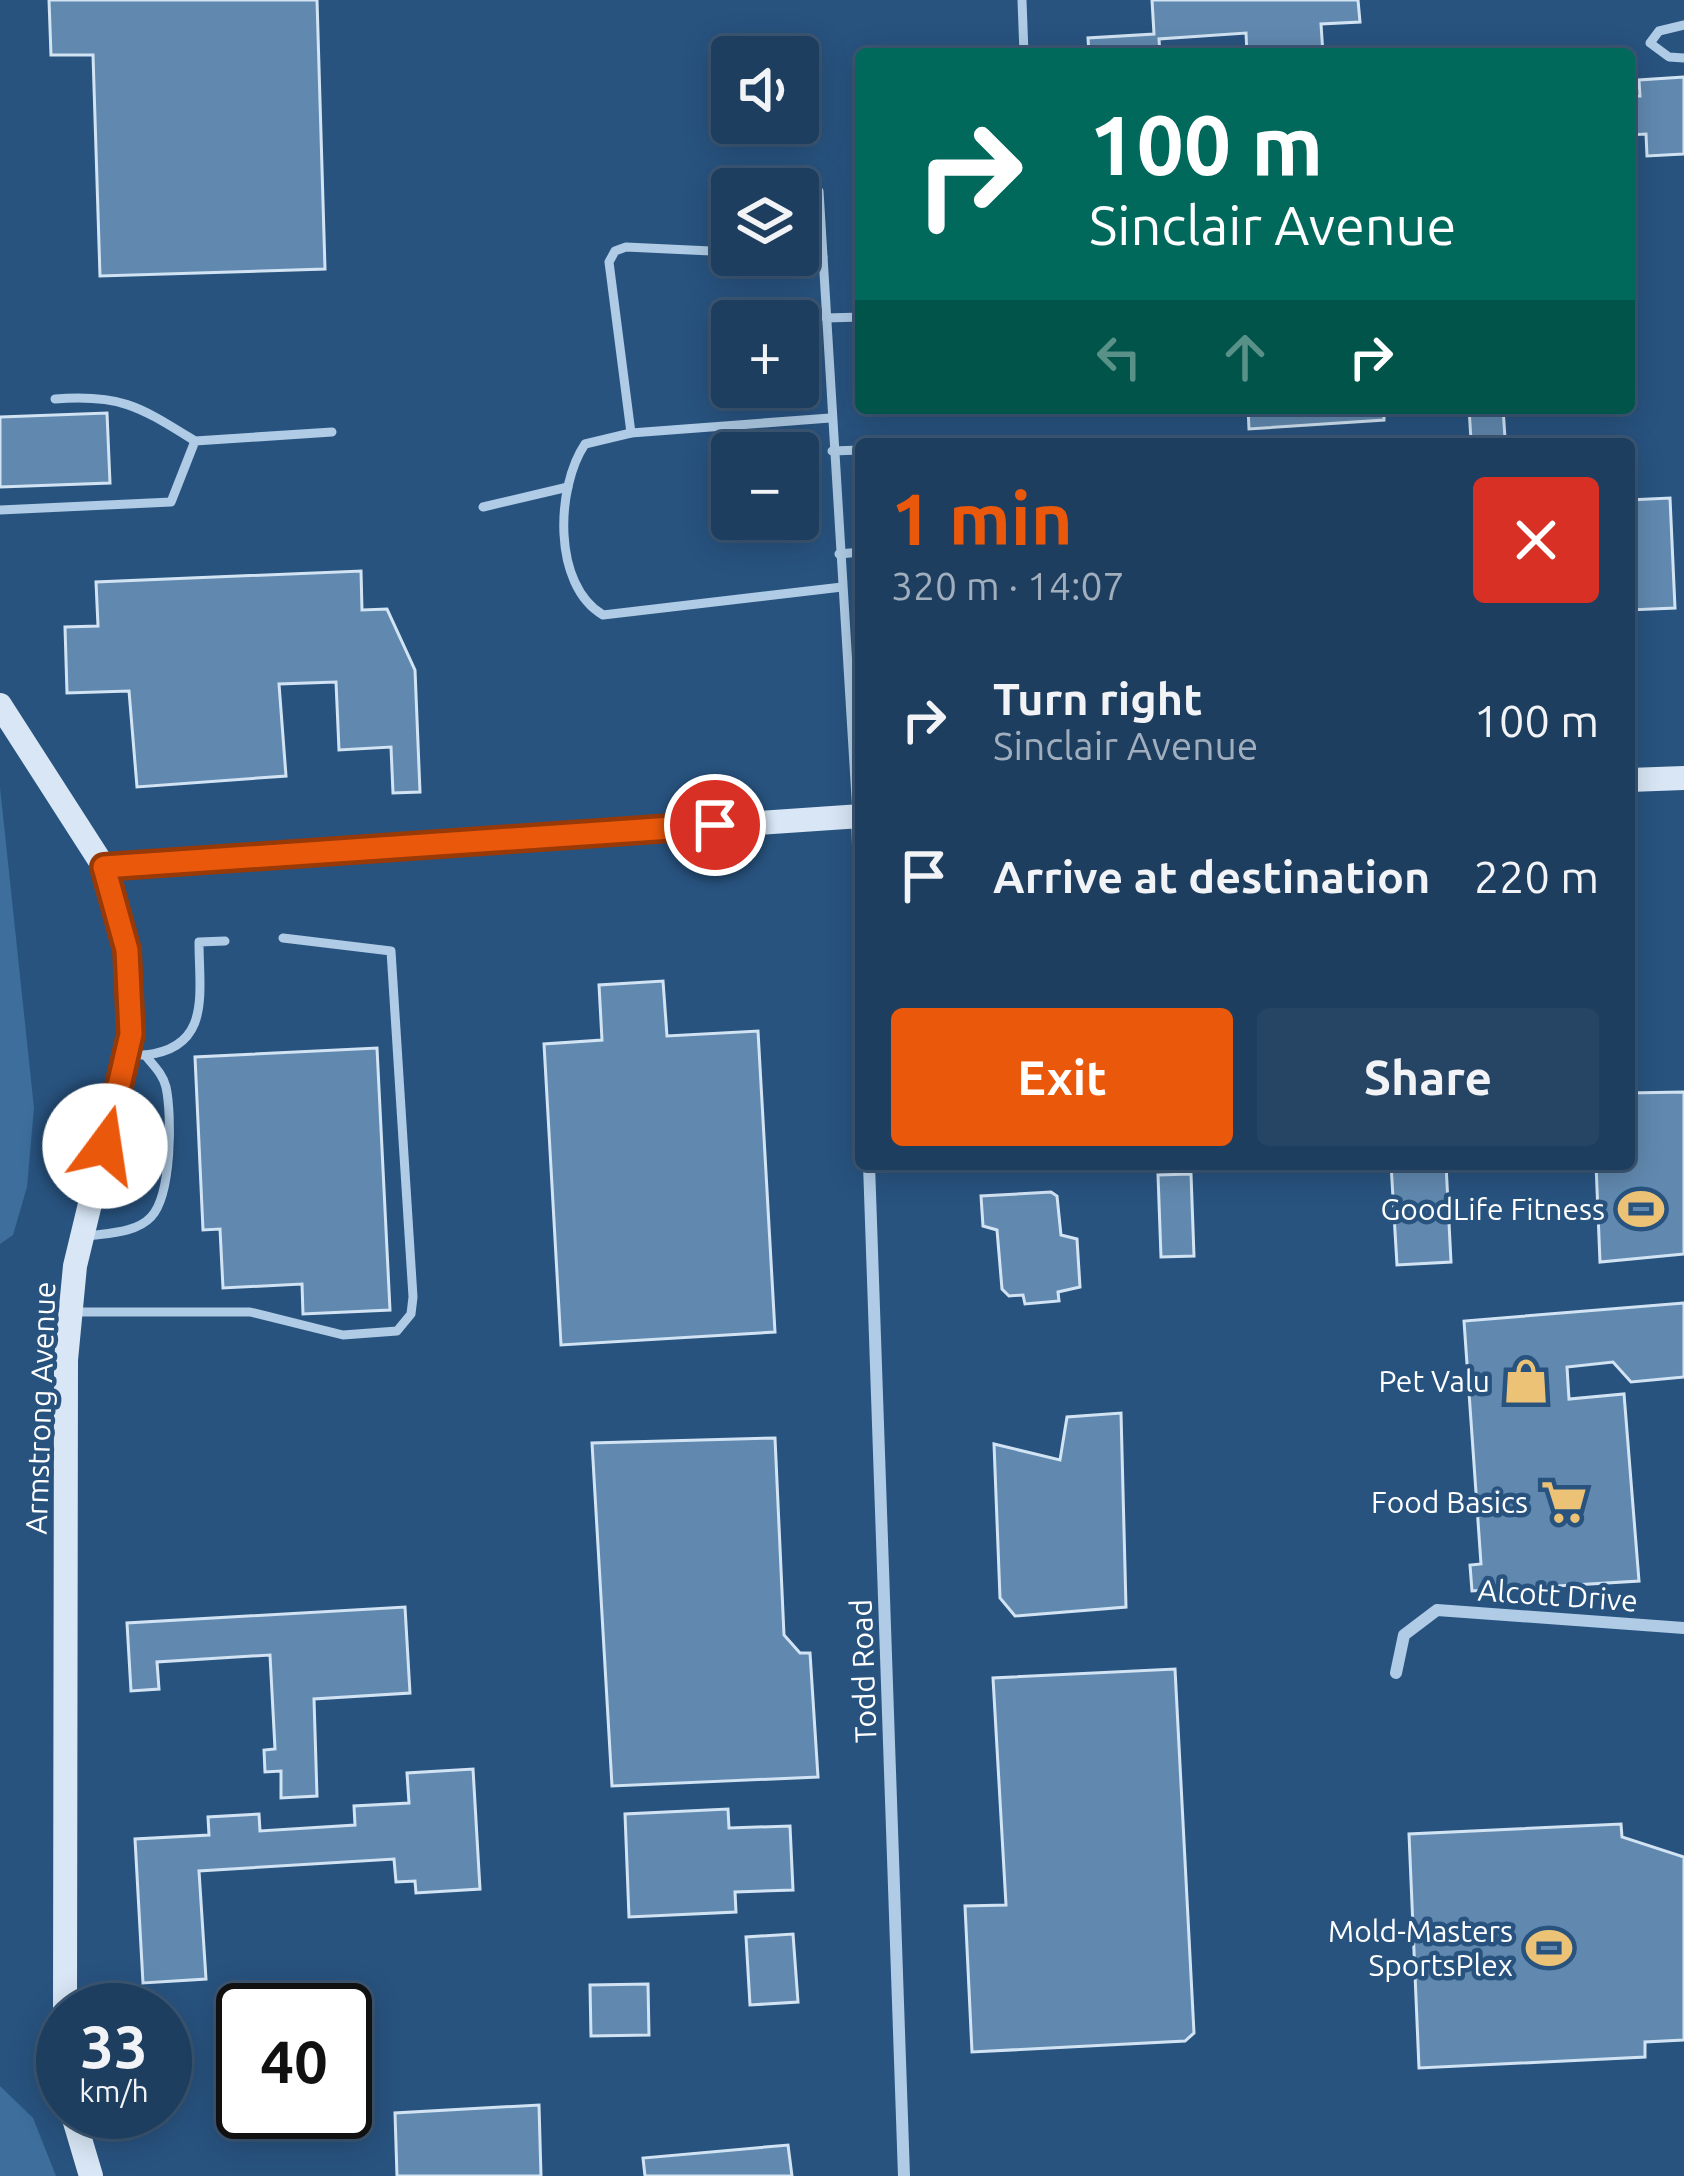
<!DOCTYPE html>
<meta charset="utf-8">
<style>
:root{--surface:#1e3e5f;--page:#264565;--text:#f1f3f6;--muted:#a1aebd;--line:#3c5774;--accent:#ea580c}
body{margin:0;font-family:Ubuntu,sans-serif;background:var(--page);color:var(--text);height:100vh;display:flex;flex-direction:column;font-size:45px;white-space:nowrap}
*{box-sizing:border-box;margin:0}
p{font-size:39px;color:var(--muted)}
.icon{flex:none;width:66px;height:66px;fill:none;stroke:currentColor;stroke-width:2;stroke-linecap:round;stroke-linejoin:round}
.map{position:relative;flex:1;overflow:hidden}
.sheet{position:absolute;left:855px;top:438px;width:780px;height:732px;display:flex;flex-direction:column;background:var(--surface);border-radius:12px;box-shadow:0 6px 30px #0003,0 0 0 3px var(--line)}
.sheet>*{flex:none}
.top-card{position:absolute;left:855px;top:48px;width:780px;height:366px;border-radius:12px;box-shadow:0 6px 30px #0003,0 0 0 3px var(--line);background:#00695c;color:#fff;overflow:hidden}
.buttons{position:absolute;left:711px;top:36px;display:grid;gap:24px}
.buttons a{display:grid;place-items:center;width:108px;height:108px;border-radius:12px;background:var(--surface);box-shadow:0 6px 30px #0003,0 0 0 3px var(--line);font-size:60px}
.speed{position:absolute;left:36px;top:1983px;display:flex;gap:24px;font-size:60px;font-weight:700;text-align:center}
.speed>*{display:grid;place-content:center;width:156px;height:156px;border-radius:50%;background:var(--surface);box-shadow:0 6px 30px #0003,0 0 0 3px var(--line);line-height:1}
.speed small{font-size:30px;font-weight:400}
.speed .limit{border:6px solid #111;border-radius:18px;background:#fff;color:#111}
.pin{position:absolute;display:grid;place-items:center;width:102px;height:102px;color:#fff;margin:-51px;border:6px solid #fff;border-radius:50%;box-shadow:0 3px 12px #0007}
.me{position:absolute;width:132px;margin:-66px;rotate:14deg;stroke-linejoin:round;filter:drop-shadow(0 0 9px #0008)}
.turn{display:flex;align-items:center;gap:42px;height:252px;padding:0 36px;font-size:54px}
.turn .icon{width:156px;height:156px;stroke-width:2.5}
.turn b{display:block;font-size:84px;line-height:102px}
.lanes{display:flex;align-items:center;height:114px;padding:0 36px;background:#0003;justify-content:center;gap:60px;direction:ltr}
.lanes .off{opacity:.35}
.round{display:grid;place-items:center;flex:none;width:126px;height:126px;border-radius:12px;background:var(--page)}
.head{display:flex;align-items:center;justify-content:space-between;height:204px;padding:0 36px}
h1{font-size:72px;font-weight:700;line-height:90px;color:var(--accent)}
.cta{display:flex;gap:24px;margin-top:auto;padding:24px 36px}
.cta a{flex:1;height:138px;border-radius:12px;background:var(--accent);color:#fff;font-size:48px;font-weight:700;line-height:138px;text-align:center}
.cta a+a{background:var(--page);color:var(--text)}
ul{padding:0;list-style:none}
li{display:flex;align-items:center;gap:36px;height:156px;padding:0 36px}
li div{flex:1}
li b{display:block;font-size:45px}
li em{font-style:normal}
.map>svg:first-child{display:block}
.green{fill:#3d6e9c}
.building{fill:#6189af;stroke:#d2e4f4;stroke-width:3}
.lines{fill:none;stroke-linecap:round;stroke-linejoin:round}
.lane{stroke:#afcbe5;stroke-width:9}
.street{stroke:#afcbe5;stroke-width:12}
.secondary{stroke:#d8e6f5;stroke-width:24}
.route-casing{stroke:#983908;stroke-width:30}
.route{stroke:#ea580c;stroke-width:21}
.labels{text-anchor:middle;dominant-baseline:central;stroke-width:9;stroke-linejoin:round;paint-order:stroke}
.poi-label{font-size:30px;fill:#fff;stroke:#28537f;text-anchor:end}
.street-label{font-size:30px;fill:#fff;stroke:#28537f}
</style>
<div class="map">
<svg width="1684" height="2176" viewBox="0 0 1684 2176">
<rect width="100%" height="100%" fill="#28537f"/>
<g class="green">
<polygon points="0,787 34,1108 27,1187 13,1235 0,1244"/>
<polygon points="0,2086 33,2118 56,2176 0,2176"/>
</g>
<g class="building">
<polygon points="49,0 317,0 325,269 100,276 93,55 51,55"/>
<polygon points="1152,0 1358,0 1360,22 1321,24 1323,54 1247,54 1246,33 1159,39 1160,54 1089,54 1088,38 1154,34"/>
<polygon points="1684,77 1684,154 1647,156 1646,134 1629,135 1629,96 1640,96 1639,80"/>
<polygon points="1248,408 1384,408 1384,420 1249,429"/>
<polygon points="1469,408 1503,408 1505,438 1471,440"/>
<polygon points="107,413 110,483 0,487 0,417"/>
<polygon points="1670,498 1675,608 1629,610 1629,500"/>
<polygon points="361,571 362,610 387,609 415,670 420,792 393,793 391,747 339,750 336,682 279,684 286,776 137,787 129,691 67,693 65,627 98,626 96,582"/>
<polygon points="663,981 667,1036 758,1031 775,1332 561,1345 544,1044 602,1040 599,985"/>
<polygon points="377,1048 390,1310 303,1314 302,1284 223,1288 220,1229 203,1230 195,1057"/>
<polygon points="1684,1092 1684,1254 1600,1262 1596,1164 1629,1164 1629,1093"/>
<polygon points="1391,1164 1446,1164 1451,1262 1397,1265"/>
<polygon points="1191,1174 1194,1256 1161,1257 1158,1175"/>
<polygon points="1051,1192 1057,1196 1061,1235 1077,1239 1080,1287 1058,1292 1059,1301 1025,1304 1023,1295 1009,1296 1002,1289 997,1230 983,1226 981,1196"/>
<polygon points="1684,1303 1684,1377 1631,1382 1613,1362 1567,1367 1569,1399 1624,1394 1639,1581 1472,1591 1470,1565 1481,1564 1464,1321"/>
<polygon points="1121,1413 1126,1607 1015,1616 1000,1598 994,1444 1060,1460 1067,1417"/>
<polygon points="775,1438 784,1635 800,1653 810,1653 818,1777 612,1786 592,1443"/>
<polygon points="405,1607 410,1693 314,1699 317,1796 281,1798 281,1771 265,1772 264,1750 275,1749 270,1655 157,1662 159,1689 131,1691 127,1623"/>
<polygon points="1175,1669 1194,2033 1185,2041 972,2052 965,1906 1006,1905 993,1678"/>
<polygon points="473,1769 480,1889 416,1893 415,1881 396,1882 394,1859 199,1871 206,1979 143,1983 135,1839 209,1835 208,1817 259,1814 260,1831 355,1825 354,1806 409,1803 407,1773"/>
<polygon points="728,1809 729,1828 790,1826 793,1890 735,1892 736,1912 629,1917 625,1814"/>
<polygon points="1621,1824 1622,1837 1684,1857 1684,2040 1645,2042 1645,2057 1419,2068 1409,1834"/>
<polygon points="793,1934 798,2002 750,2005 746,1937"/>
<polygon points="648,1984 649,2035 591,2036 590,1985"/>
<polygon points="539,2105 541,2176 397,2176 395,2113"/>
<polygon points="788,2145 792,2176 645,2176 643,2158"/>
</g>
<g class="lines">
<g class="lane">
<polyline points="1022,0 1024,54"/>
<polyline points="1684,25 1659,31 1650,43 1669,57 1684,58"/>
<polyline points="819,191 857,814"/>
<polyline points="784,255 823,257"/>
<polyline points="826,318 861,317"/>
<path d="M55,399C122,394 140,407 195,441"/>
<path d="M830,418L631,433L585,444C556,487 552,585 603,615L842,587"/>
<polyline points="631,433 609,262 615,251 626,247 732,252"/>
<polyline points="832,451 861,450"/>
<polyline points="483,507 568,487"/>
<polyline points="0,510 171,502 195,441 332,432"/>
<polyline points="839,554 861,552"/>
<path d="M145,1055C212,1048 199,993 199,942L225,941"/>
<path d="M88,1236C108,1233 136,1233 151,1217C172,1195 172,1115 166,1087C163,1074 153,1065 145,1055H131"/>
<polyline points="74,1312 250,1312 343,1335 397,1331 411,1314 413,1297 391,951 283,938"/>
</g>
<g class="street">
<polyline points="857,816 861,935"/>
<polyline points="869,1164 904,2176"/>
<polyline points="1396,1673 1404,1635 1437,1610 1684,1628"/>
</g>
<g class="secondary">
<polyline points="0,705 104,867 127,950 131,1034 75,1266 66,1360 65,2010"/>
<polyline points="1629,780 1684,778"/>
<polyline points="104,867 861,816"/>
<polyline points="72,2112 91,2176"/>
</g>
</g>
<g class="lines">
<g class="route-casing">
<polyline id="route" points="105,1146 131,1034 127,950 104,867 715,825"/>
</g>
<use href="#route" class="route"/>
</g>
<defs>
<g id="stadium-bare" transform="scale(3.6)"><path d="M0-5a6.5 5 0 1 0 0 10a6.5 5 0 1 0 0-10ZM-3.5-1.8h7v3.6h-7Z" fill="#ecc376" stroke="#28537f" stroke-width="2.5" paint-order="stroke"/></g>
<g id="shop-bare" transform="scale(3.6)"><path d="M-5-2.5h2.3a2.7 3.5 0 0 1 5.4 0H5L5.5 6h-11ZM-1.5-2.5h3a1.5 2.3 0 0 0-3 0Z" fill="#ecc376" stroke="#28537f" stroke-width="2.5" paint-order="stroke"/></g>
<g id="supermarket-bare" transform="scale(3.6)"><path d="M-6-5.5h2.5l.6 2H6L4.5 2H-2.5L-4.4-4H-6ZM-1.5 3.2a1.3 1.3 0 1 0 .1 0ZM3 3.2a1.3 1.3 0 1 0 .1 0Z" fill="#ecc376" stroke="#28537f" stroke-width="2.5" paint-order="stroke"/></g>
</defs>
<g fill-rule="evenodd">
<use href="#stadium-bare" x="1641" y="1209"/>
<use href="#shop-bare" x="1526" y="1381"/>
<use href="#supermarket-bare" x="1564" y="1502"/>
<use href="#stadium-bare" x="1549" y="1948"/>
</g>
<g class="labels">
<g class="poi-label">
<text x="1605" y="1209">GoodLife Fitness</text>
<text x="1490" y="1381">Pet Valu</text>
<text x="1528" y="1502">Food Basics</text>
<text x="1513" y="1931">Mold-Masters<tspan x="1513" dy="34">SportsPlex</tspan></text>
</g>
<g class="street-label">
<text transform="translate(40 1408) rotate(-88)">Armstrong Avenue</text>
<text transform="translate(1558 1595) rotate(4)">Alcott Drive</text>
<text transform="translate(863 1671) rotate(-92)">Todd Road</text>
</g>
</g>
</svg>
<div class="buttons">
<a><svg class="icon" aria-label="sound" viewBox="0 0 24 24"><path d="M4 9h4l5-4v14l-5-4H4zM17 9q2 3 0 6"/></svg></a>
<a><svg class="icon" aria-label="layers" viewBox="0 0 24 24"><path d="M12 4l9 5-9 5-9-5zM3 14l9 5 9-5"/></svg></a>
<a>+</a>
<a>−</a>
</div>
<div class="speed"><div>33<small>km/h</small></div><div class="limit">40</div></div>
<div class="pin" style="left:715px;top:825px;background:#d93025"><svg class="icon" aria-label="arrive" viewBox="0 0 24 24"><path d="M6 21V4h12l-3 4 3 4H6"/></svg></div>
<svg class="me" style="left:105px;top:1146px" viewBox="-20 -20 40 40"><circle r="19" fill="#fff"/><path d="M0-13L10 11 0 6-10 11z" fill="#ea580c"/></svg>
<div class="top-card">
<div class="turn"><svg class="icon" aria-label="right" viewBox="0 0 24 24"><path d="M7 20v-9h11M14 6l5 5-5 5"/></svg><div><b>100 m</b>Sinclair Avenue</div></div>
<div class="lanes"><svg class="icon off" aria-label="left" viewBox="0 0 24 24"><path d="M17 20v-9H6M10 6l-5 5 5 5"/></svg><svg class="icon off" aria-label="ahead" viewBox="0 0 24 24"><path d="M12 20V5M6 11l6-6 6 6"/></svg><svg class="icon" aria-label="right" viewBox="0 0 24 24"><path d="M7 20v-9h11M14 6l5 5-5 5"/></svg></div>
</div>
<section class="sheet">
<div class="head"><div><h1>1 min</h1><p>320 m · 14:07</p></div><a class="round" style="background:#d93025;color:#fff"><svg class="icon" aria-label="close" viewBox="0 0 24 24"><path d="M6 6l12 12M18 6L6 18"/></svg></a></div>
<ul>
<li><svg class="icon" aria-label="right" viewBox="0 0 24 24"><path d="M7 20v-9h11M14 6l5 5-5 5"/></svg><div><b>Turn right</b><p>Sinclair Avenue</p></div><em>100 m</em></li>
<li><svg class="icon" aria-label="arrive" viewBox="0 0 24 24"><path d="M6 21V4h12l-3 4 3 4H6"/></svg><div><b>Arrive at destination</b></div><em>220 m</em></li>
</ul>
<div class="cta"><a>Exit</a><a>Share</a></div>
</section>
</div>
